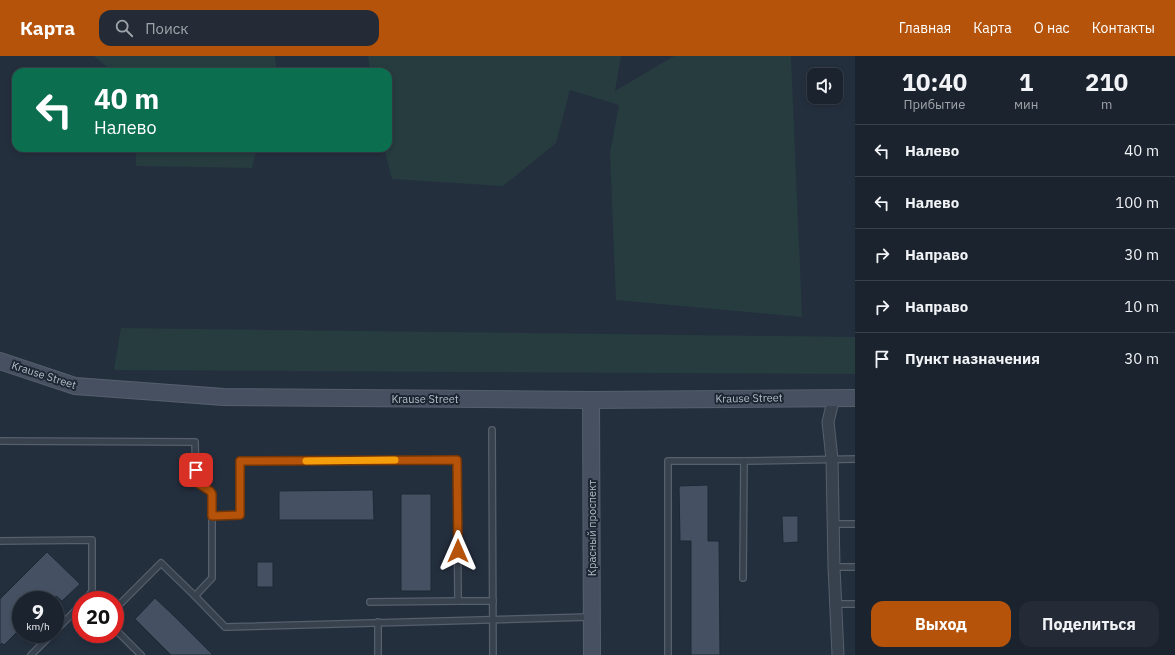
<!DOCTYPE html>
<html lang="ru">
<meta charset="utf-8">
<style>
:root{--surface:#1b232e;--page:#242b36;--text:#f1f3f6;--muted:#a0a4aa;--line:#39404a;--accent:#b45309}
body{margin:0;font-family:"IBM Plex Sans",sans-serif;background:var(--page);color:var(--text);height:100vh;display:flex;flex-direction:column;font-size:15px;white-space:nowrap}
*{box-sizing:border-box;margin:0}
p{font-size:13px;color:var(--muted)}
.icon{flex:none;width:22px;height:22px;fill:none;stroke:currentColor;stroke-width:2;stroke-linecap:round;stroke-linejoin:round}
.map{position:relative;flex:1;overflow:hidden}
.side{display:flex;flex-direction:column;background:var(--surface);width:320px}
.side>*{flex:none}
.banner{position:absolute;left:12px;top:12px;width:380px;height:84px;border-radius:12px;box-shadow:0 2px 6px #0003,0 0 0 1px var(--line);background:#0b6e4f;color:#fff;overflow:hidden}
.buttons{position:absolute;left:807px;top:12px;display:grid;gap:8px}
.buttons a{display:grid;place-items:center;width:36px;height:36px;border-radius:8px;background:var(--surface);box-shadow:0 2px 6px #0003,0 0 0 1px var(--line);font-size:20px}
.speed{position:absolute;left:12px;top:535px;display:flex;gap:8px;font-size:20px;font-weight:700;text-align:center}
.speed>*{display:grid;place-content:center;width:52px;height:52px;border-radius:50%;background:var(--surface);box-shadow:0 2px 6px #0003,0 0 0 1px var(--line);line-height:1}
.speed small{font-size:10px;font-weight:400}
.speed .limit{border:6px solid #d22;background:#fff;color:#111}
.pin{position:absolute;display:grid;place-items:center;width:34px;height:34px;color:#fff;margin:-17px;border-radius:8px;box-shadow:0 2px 6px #0006}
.me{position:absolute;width:44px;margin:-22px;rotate:0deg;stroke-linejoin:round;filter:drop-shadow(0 0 3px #0008)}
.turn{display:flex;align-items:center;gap:14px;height:84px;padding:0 16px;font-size:18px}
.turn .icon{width:52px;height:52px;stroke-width:2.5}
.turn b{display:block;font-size:28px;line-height:34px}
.eta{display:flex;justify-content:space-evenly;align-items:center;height:68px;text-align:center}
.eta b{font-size:24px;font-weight:700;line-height:28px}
.button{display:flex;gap:8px;margin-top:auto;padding:8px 16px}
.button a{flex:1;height:46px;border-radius:12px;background:var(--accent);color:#fff;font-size:16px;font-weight:700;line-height:46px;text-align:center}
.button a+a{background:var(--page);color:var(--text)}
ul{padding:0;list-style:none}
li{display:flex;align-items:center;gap:12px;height:52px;padding:0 16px;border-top:1px solid var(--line)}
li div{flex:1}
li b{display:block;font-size:15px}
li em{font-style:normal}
header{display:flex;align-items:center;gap:24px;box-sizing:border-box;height:56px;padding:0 20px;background:var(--accent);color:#fff}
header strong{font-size:19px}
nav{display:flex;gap:22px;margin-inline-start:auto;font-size:14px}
.search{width:280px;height:36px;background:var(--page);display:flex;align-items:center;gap:10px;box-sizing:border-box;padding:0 14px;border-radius:12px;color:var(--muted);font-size:15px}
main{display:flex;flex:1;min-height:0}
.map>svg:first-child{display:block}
.green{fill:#263c3f}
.building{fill:#455162;stroke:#1f2835}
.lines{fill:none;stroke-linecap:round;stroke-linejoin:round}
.lane-casing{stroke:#565f6c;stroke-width:8}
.street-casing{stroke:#565f6c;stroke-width:13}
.secondary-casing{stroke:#565f6c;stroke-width:18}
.lane{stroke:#38414e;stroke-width:5.5}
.street{stroke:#38414e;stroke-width:11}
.secondary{stroke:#465061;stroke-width:16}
.route-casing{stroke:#753606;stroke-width:10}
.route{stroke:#b45309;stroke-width:7}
.slow{stroke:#f59e0b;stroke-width:7}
.labels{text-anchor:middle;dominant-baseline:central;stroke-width:4;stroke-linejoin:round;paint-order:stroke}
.street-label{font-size:11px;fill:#b4bcc9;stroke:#1d2633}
</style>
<header>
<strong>Карта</strong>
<div class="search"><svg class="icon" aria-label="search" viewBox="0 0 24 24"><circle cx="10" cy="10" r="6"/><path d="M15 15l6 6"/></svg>Поиск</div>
<nav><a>Главная</a><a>Карта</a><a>О нас</a><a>Контакты</a></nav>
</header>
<main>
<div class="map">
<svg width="855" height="599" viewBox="0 0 855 599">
<rect width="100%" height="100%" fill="#242f3e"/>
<g class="green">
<polygon points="94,0 275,0 277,16 113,16"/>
<polygon points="368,0 621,0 615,35 674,0 791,0 802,261 616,244 610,97 619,49 570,34 556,87 503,130 392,123 384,92 388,92 388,16 370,16"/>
<polygon points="136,92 257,92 252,112 136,110"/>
<polygon points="121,272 855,281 855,318 114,314"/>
</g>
<g class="building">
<polygon points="708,429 708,485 719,485 720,599 691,599 691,485 680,485 679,430"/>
<polygon points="373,434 374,464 279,464 279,435"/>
<rect x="401" y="438" width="30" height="97"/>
<polygon points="782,460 798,460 798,486 783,487"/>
<polygon points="47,496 80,528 62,545 56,540 52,544 21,544 21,572 4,589 2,587 0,589 0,543"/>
<rect x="257" y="506" width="16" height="25"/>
<polygon points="155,542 175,561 213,599 171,599 135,563"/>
</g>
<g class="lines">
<g class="lane-casing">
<g id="lane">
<polyline points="492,374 493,599"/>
<polyline points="0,385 195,386 196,426 210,435 212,438 212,522 195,540 161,507 115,553"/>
<polyline points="212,460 240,459 240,405 457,404 458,545 493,545"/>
<polyline points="834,468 855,468"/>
<polyline points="0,485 92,484 92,535 86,544"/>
<polyline points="834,511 855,511"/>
<polyline points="743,522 744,405 855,403"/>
<polyline points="195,540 225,571 590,561"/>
<polyline points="370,546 458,545"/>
<polyline points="836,548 855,548"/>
<polyline points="378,566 378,599"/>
<polyline points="115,573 141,599"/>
<polyline points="55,575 81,549"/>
<polyline points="31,599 52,578"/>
<polyline points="668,599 668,405 744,405"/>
</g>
</g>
<g class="street-casing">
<polyline id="street" points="834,341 828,366 832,403 834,511 838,599"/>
</g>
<g class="secondary-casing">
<g id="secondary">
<polyline points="0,305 75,330 224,341 591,344 855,342"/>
<polyline points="591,344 592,599"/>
</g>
</g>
<use href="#lane" class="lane"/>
<use href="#street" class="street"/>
<use href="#secondary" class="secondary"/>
</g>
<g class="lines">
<g class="route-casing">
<polyline id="route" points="196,414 196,426 210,435 212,438 212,460 240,459 240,405 457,404 458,495"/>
</g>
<use href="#route" class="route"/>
<polyline class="slow" points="306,405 395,404"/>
</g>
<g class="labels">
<g class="street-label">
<text transform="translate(44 319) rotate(18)">Krause Street</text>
<text transform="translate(749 342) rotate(-1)">Krause Street</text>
<text x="425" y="343">Krause Street</text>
<text transform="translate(592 472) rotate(-90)">Красный проспект</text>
</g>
</g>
</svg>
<div class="buttons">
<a><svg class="icon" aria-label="sound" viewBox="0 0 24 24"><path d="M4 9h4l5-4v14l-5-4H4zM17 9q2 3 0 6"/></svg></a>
</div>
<div class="speed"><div>9<small>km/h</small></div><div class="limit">20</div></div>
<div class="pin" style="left:196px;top:414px;background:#d93025"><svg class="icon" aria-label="arrive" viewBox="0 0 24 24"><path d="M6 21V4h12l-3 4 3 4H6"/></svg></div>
<svg class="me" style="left:458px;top:495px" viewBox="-20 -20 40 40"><path d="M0-17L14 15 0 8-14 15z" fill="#b45309" stroke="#fff" stroke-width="4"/></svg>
<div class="banner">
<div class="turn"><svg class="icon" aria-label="left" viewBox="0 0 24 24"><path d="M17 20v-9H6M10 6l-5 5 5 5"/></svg><div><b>40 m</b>Налево</div></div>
</div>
</div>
<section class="side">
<div class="eta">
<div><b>10:40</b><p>Прибытие</p></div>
<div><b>1</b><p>мин</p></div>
<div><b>210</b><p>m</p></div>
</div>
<ul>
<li><svg class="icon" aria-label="left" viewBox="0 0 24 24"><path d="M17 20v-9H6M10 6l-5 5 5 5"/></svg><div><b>Налево</b></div><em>40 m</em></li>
<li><svg class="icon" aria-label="left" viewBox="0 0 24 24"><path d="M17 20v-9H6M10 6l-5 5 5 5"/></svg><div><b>Налево</b></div><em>100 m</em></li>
<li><svg class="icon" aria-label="right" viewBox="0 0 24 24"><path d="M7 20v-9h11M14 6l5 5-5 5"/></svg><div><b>Направо</b></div><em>30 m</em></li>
<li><svg class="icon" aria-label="right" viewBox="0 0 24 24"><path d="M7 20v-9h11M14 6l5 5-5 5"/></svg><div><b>Направо</b></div><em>10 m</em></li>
<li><svg class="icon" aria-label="arrive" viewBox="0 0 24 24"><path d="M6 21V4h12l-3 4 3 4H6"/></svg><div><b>Пункт назначения</b></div><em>30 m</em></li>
</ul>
<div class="button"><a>Выход</a><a>Поделиться</a></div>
</section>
</main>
